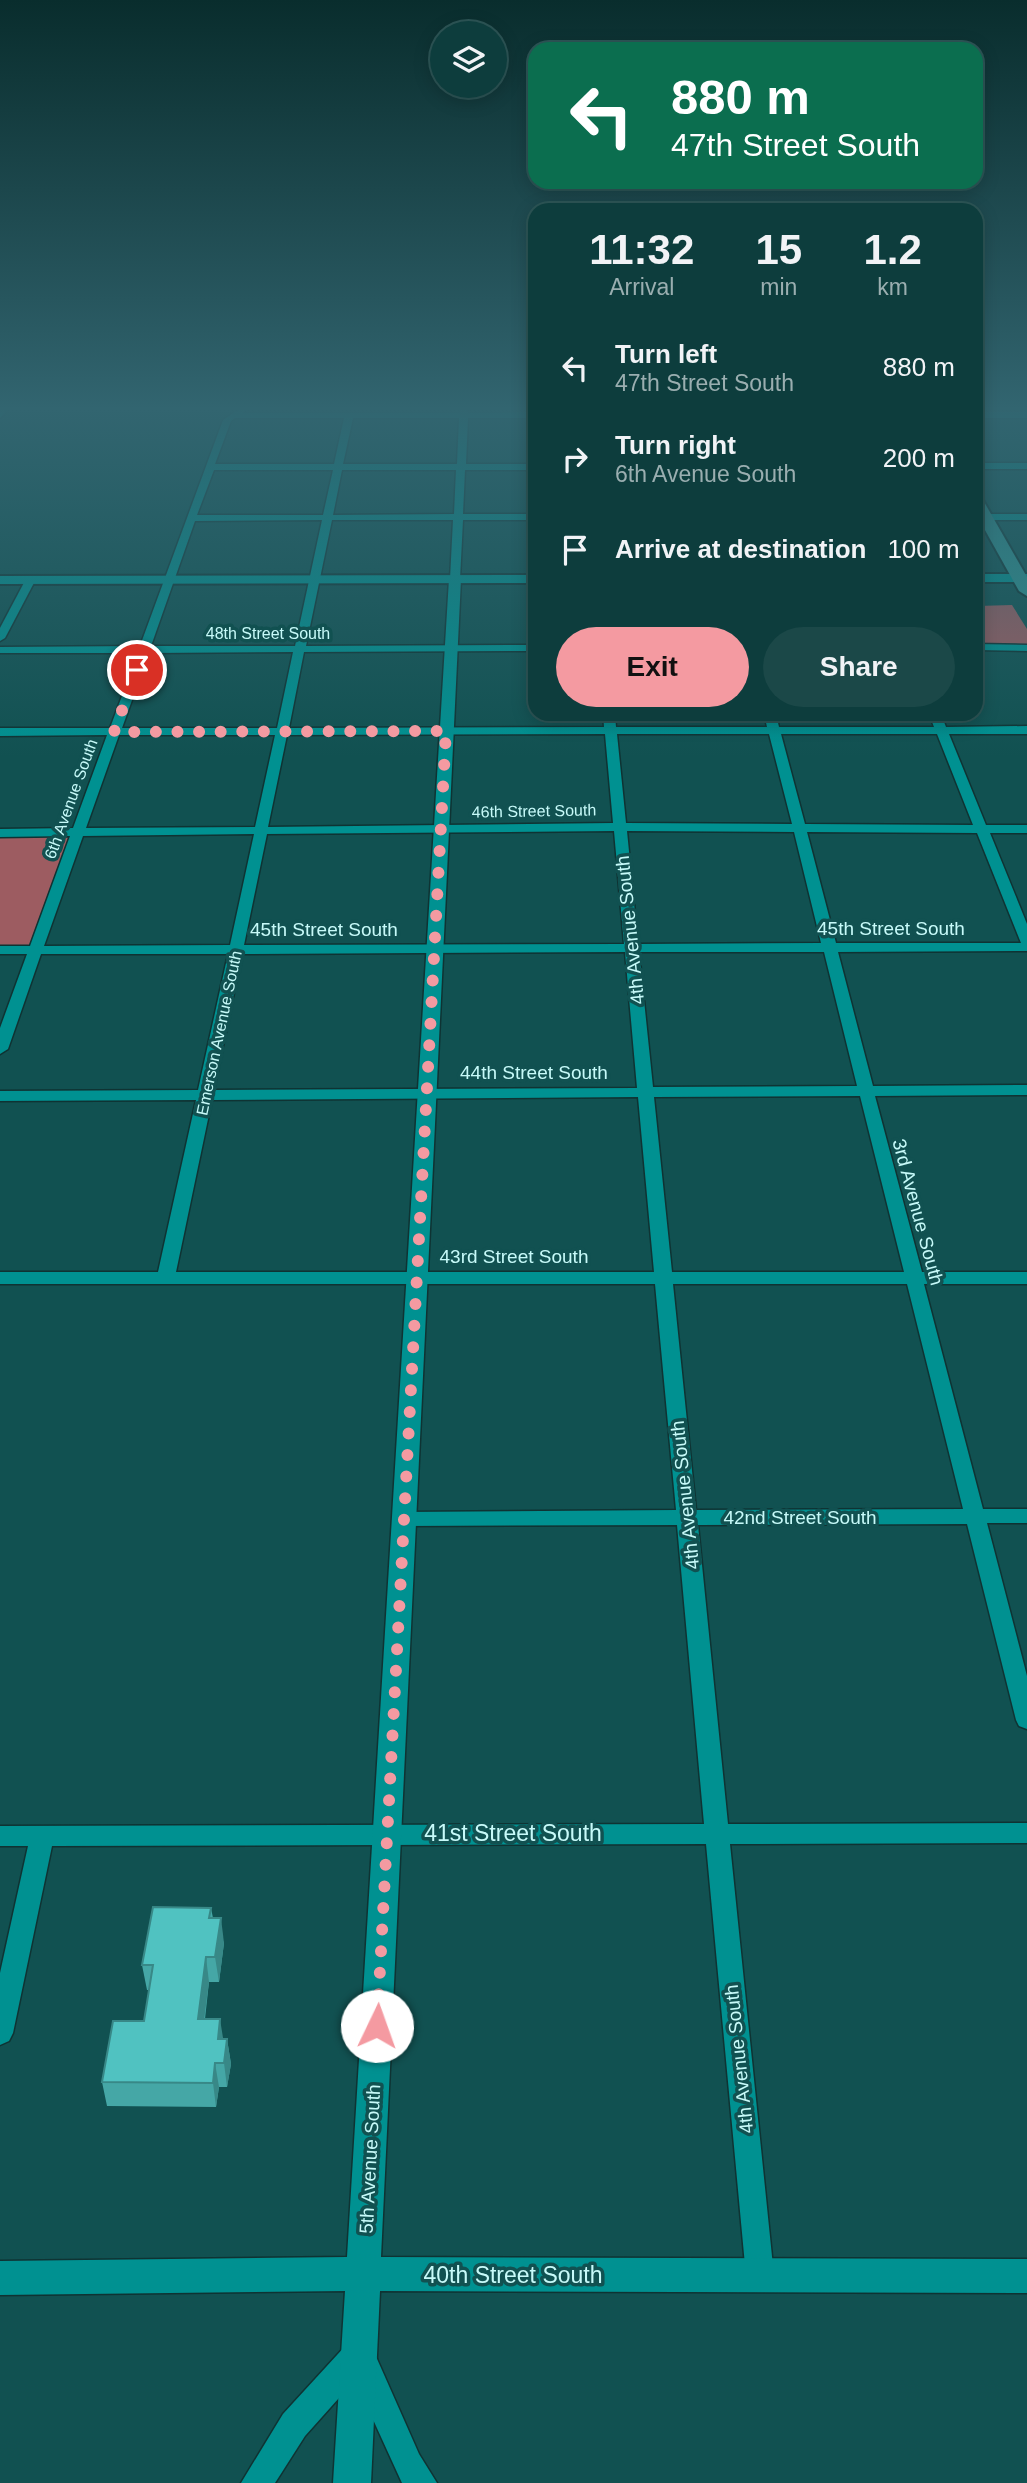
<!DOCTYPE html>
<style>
:root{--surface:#0d3d3d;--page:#1b4848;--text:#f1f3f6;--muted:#9aaeb0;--line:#2d5657;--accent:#f49aa1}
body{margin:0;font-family:Helvetica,sans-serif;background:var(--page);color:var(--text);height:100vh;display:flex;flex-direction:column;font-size:26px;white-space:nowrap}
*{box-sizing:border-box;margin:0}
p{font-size:23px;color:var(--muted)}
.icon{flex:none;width:38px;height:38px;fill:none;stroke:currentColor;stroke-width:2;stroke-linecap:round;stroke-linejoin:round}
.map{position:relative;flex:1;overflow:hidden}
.drawer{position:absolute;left:528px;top:203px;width:455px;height:518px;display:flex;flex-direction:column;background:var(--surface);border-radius:21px;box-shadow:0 4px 18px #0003,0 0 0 2px var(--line)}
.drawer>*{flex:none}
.top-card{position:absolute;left:528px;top:42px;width:455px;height:147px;border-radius:21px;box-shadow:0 4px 18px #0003,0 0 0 2px var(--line);background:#0b6e4f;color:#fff;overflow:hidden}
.controls{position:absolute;left:430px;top:21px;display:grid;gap:14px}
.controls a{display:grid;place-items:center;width:77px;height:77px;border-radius:50%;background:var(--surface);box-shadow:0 4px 18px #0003,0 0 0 2px var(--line);font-size:35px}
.pin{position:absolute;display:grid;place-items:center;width:60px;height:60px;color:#fff;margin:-30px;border:4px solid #fff;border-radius:50%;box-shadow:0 2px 7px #0007}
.me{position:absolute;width:77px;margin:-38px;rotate:3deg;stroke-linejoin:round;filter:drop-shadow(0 0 5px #0008)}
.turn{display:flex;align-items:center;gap:24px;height:147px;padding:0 28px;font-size:32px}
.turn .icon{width:91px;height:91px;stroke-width:2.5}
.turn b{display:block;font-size:49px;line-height:60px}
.eta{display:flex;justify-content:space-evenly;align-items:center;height:119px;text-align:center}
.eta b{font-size:42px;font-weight:700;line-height:49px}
.button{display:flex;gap:14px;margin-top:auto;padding:14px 28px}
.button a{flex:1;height:80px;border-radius:42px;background:var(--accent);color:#111;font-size:28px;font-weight:700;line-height:80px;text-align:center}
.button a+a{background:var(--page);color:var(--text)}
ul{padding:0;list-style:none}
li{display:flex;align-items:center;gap:21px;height:91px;padding:0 28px}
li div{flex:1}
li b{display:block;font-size:26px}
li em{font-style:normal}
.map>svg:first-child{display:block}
.green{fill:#9d5c61}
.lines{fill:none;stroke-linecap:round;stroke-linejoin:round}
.minor-casing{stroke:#0f3333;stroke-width:3}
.tertiary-casing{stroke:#0f3333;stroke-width:3}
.secondary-casing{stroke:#0f3333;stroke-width:4}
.primary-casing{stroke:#0f3333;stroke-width:4}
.minor{fill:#009191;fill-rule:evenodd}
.tertiary{fill:#009191;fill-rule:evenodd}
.secondary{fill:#009191;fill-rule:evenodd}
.primary{fill:#2f9393;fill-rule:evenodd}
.wall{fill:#45a7a6}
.shaded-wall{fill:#388887}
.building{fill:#50c2c1;stroke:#388887;stroke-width:2}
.route{stroke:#f49aa1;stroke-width:12;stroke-dasharray:0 21.6}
.labels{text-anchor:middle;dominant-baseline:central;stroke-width:7;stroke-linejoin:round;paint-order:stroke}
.far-street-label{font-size:16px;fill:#c7faf9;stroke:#115151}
.street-label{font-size:19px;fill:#c7faf9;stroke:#115151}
.near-street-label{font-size:23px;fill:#c7faf9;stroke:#115151}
</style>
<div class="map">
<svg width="1027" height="2483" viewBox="0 0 1027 2483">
<rect width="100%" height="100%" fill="#115151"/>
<g class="green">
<polygon points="1012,605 1027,629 1027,644 977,644 977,606"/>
<polygon points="0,836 69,836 29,946 0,946"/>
</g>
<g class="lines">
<g class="minor-casing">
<g id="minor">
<polygon points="0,410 8,410 0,418"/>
<path d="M238,410H247L243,413H460V410H468V413L536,412V418H468L466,464H536V470H465L463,514H536V520H463L460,579L455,582L450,579L453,520H332L306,646L536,645V651L304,652L289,728L604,727L603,714H615L616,727H767L764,714H776L779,727H934L929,714H941L946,727L1027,726V734H949L986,825H1027V833H990L1027,924V951L838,952L873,1086L1027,1085V1095L875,1096L922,1272H1027V1284H924L983,1509H1027V1523H987L1027,1676V1729L1019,1726L1016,1720L967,1524L698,1525L728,1824L1027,1823V1843L730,1844L774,2276L770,2286L760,2290L750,2286L746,2276L706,1844L52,1846L13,2033L9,2041L0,2045V1973L28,1846H0V1826L704,1824L677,1525L404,1526L397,1524L394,1519L397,1514L404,1512L676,1510L655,1284H0V1272H158L196,1100L0,1101V1091L198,1090L228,954H41L8,1049L0,1054V1028L27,954H0V946H30L70,836L0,837V829L73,828L107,735L0,736V728H110L138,653H0V647L140,646L223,420ZM235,418H344L334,464H215L231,421ZM353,418H459L457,464H343ZM214,470H333L323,515H197ZM342,470H456L454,514L333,515ZM322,520L295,646H151L195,521ZM293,652L277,728H122L149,653ZM605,734L613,823L268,827L287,735ZM617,734H769L792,824L626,823ZM781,734H937L973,825L805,824ZM119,735H275L255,827L86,828ZM614,831L624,944L244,945L267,834ZM627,831L794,832L821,943L638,944ZM807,832L977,833L1021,943H836ZM254,834L230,945L44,946L83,836ZM625,952L637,1088L214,1090L242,954ZM639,952H824L857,1086L653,1087ZM860,1096L904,1272H672L654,1097ZM638,1097L654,1272H176L212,1100ZM673,1284H907L963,1509L696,1510Z"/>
<rect x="976" y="412" width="51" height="6"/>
<rect x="976" y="463" width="51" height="6"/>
<rect x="976" y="514" width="51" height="6"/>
<polygon points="27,577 36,579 5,638 0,641 0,628"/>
<polygon points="976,644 1027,645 1027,651 976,650"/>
<polygon points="359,2339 370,2343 419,2454 437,2483 402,2483 355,2380 305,2436 275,2483 241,2483 283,2414 348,2343"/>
</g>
</g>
<g class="tertiary-casing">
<polygon id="tertiary" points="455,575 461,579 381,2257 1027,2259 1027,2293 380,2291 371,2483 333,2483 345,2291 0,2295 0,2261 347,2257 449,579"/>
</g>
<g class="secondary-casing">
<g id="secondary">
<rect x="976" y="574" width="51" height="8"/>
<polygon points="536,575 536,583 0,584 0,576"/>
</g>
</g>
<g class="primary-casing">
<polygon id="primary" points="976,496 983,500 1027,577 1027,596 1019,591 976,514"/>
</g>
<use href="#minor" class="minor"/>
<use href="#tertiary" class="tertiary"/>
<use href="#secondary" class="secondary"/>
<use href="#primary" class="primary"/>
</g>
<polygon class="wall" points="211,1908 213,1918 224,1943 219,1982 209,1982 205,2019 223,2039 227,2039 231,2064 227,2087 219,2087 216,2107 107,2106 102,2082 144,2021 149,1990 147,1990 142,1965"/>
<g class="shaded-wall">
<polygon points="221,1918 224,1943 219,1982 215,1957"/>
<polygon points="206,1957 209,1982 201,2043 198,2019"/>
<polygon points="220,2019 224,2044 221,2064 218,2039"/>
<polygon points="227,2039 231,2064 227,2087 224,2063"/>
<polygon points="215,2063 219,2087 216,2107 213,2083"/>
</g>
<polygon class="building" points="153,1907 211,1908 209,1918 221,1918 215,1957 206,1957 198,2019 220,2019 218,2039 227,2039 224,2063 215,2063 213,2083 102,2082 113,2021 144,2021 153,1965 142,1965"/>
<linearGradient id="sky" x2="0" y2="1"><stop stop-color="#092d2d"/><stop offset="0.54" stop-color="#326570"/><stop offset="1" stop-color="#326570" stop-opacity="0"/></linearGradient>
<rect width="1027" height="757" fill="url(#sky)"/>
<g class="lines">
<polyline class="route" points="137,670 114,732 446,731 377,2026"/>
</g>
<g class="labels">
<g class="far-street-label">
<text x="268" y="633">48th Street South</text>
<text transform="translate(71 799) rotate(-70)">6th Avenue South</text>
<text transform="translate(534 811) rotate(-1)">46th Street South</text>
<text transform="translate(219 1033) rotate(-78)">Emerson Avenue South</text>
</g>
<g class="street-label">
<text x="891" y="928">45th Street South</text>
<text x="324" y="929">45th Street South</text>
<text transform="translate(630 930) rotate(-96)">4th Avenue South</text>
<text x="534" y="1072">44th Street South</text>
<text transform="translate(918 1212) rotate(75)">3rd Avenue South</text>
<text x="514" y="1256">43rd Street South</text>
<text transform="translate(685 1495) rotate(-96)">4th Avenue South</text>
<text x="800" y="1517">42nd Street South</text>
<text transform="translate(739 2059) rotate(-96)">4th Avenue South</text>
<text transform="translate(370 2159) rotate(-87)">5th Avenue South</text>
</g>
<g class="near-street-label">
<text x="513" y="1833">41st Street South</text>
<text x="513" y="2275">40th Street South</text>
</g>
</g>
</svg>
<div class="controls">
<a><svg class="icon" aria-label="layers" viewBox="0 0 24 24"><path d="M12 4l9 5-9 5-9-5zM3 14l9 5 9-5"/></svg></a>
</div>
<div class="pin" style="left:137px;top:670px;background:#d93025"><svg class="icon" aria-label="arrive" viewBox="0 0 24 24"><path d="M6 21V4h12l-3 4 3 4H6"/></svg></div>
<svg class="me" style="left:377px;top:2026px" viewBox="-20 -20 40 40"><circle r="19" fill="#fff"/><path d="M0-13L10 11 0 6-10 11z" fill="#f49aa1"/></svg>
<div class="top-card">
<div class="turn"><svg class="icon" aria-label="left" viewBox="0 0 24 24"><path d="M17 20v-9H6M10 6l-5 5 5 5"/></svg><div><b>880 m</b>47th Street South</div></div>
</div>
<section class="drawer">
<div class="eta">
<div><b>11:32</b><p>Arrival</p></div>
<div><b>15</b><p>min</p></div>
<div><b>1.2</b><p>km</p></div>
</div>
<ul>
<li><svg class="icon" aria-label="left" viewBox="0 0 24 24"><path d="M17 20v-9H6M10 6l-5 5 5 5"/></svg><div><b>Turn left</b><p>47th Street South</p></div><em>880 m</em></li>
<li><svg class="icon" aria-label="right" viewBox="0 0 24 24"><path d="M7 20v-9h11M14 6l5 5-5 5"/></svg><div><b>Turn right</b><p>6th Avenue South</p></div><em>200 m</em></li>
<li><svg class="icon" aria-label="arrive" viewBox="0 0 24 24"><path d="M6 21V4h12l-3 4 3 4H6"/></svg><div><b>Arrive at destination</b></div><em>100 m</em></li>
</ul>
<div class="button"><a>Exit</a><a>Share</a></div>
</section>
</div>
